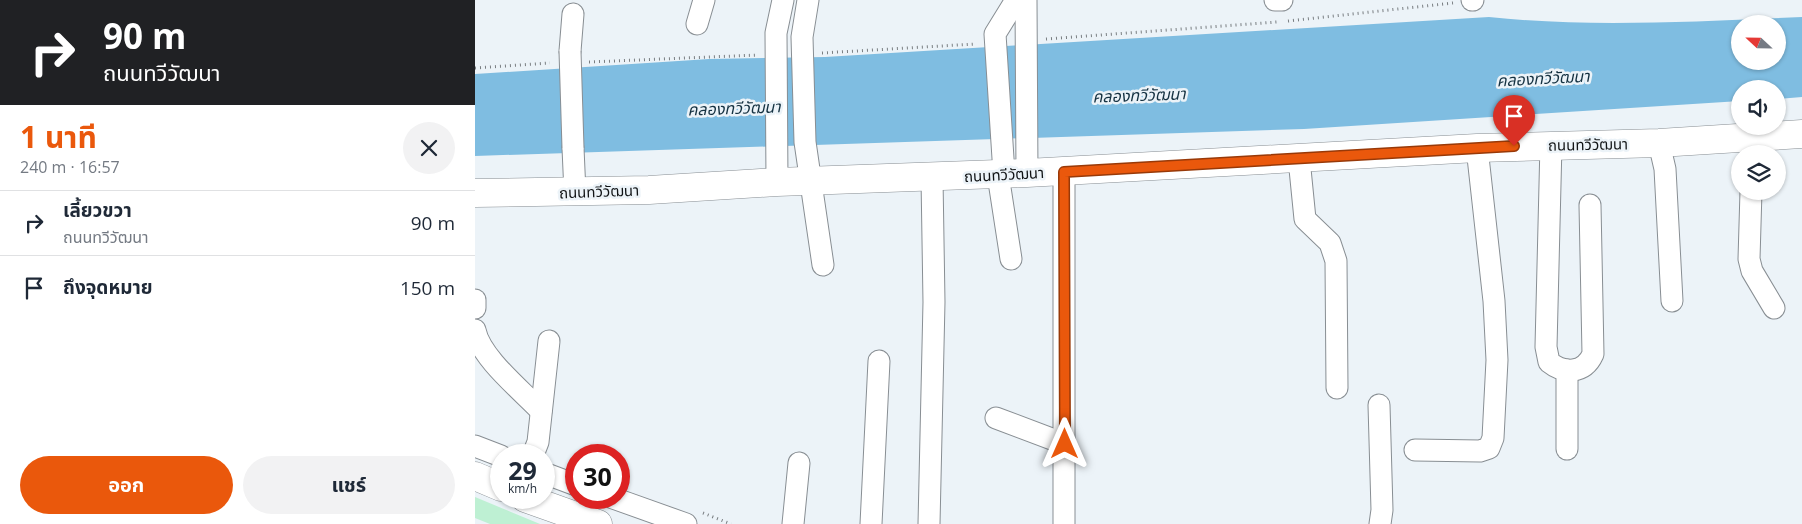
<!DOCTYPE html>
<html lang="th">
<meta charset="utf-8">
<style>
:root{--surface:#fff;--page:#f2f2f3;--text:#1f2937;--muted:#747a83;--line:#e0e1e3;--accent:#ea580c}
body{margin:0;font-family:"Open Sans","Noto Sans Thai",sans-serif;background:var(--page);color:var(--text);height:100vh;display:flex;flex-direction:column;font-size:19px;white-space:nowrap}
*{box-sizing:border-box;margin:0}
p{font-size:16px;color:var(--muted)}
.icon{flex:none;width:28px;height:28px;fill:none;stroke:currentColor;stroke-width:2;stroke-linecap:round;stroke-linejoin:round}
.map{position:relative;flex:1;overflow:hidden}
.details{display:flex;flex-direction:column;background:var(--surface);width:475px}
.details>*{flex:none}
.hud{background:#202124;color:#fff;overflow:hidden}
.needle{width:32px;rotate:292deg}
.tools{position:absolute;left:1256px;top:15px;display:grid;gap:10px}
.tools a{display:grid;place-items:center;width:55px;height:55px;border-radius:50%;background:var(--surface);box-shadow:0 1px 4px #0004;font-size:25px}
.speed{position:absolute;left:15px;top:444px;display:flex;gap:10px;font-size:25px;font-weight:700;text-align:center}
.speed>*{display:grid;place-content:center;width:65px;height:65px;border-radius:50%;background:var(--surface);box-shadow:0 1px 4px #0004;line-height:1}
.speed small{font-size:12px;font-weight:400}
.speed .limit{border:8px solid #d22;background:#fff;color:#111}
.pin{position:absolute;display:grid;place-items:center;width:42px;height:42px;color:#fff;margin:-51px -21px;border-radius:50% 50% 50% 0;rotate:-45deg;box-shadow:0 0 5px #0007}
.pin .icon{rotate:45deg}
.me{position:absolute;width:55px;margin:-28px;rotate:0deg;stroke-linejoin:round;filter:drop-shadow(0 0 4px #0008)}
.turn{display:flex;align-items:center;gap:18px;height:105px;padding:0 20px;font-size:22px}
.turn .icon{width:65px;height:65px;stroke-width:2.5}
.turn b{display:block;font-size:35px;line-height:42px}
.round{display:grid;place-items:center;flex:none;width:52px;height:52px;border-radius:26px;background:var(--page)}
.headline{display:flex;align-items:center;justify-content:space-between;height:85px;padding:0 20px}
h1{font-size:30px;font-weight:700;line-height:38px;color:var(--accent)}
.primary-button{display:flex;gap:10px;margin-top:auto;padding:10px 20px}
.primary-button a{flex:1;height:58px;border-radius:30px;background:var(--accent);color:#fff;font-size:20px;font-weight:700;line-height:58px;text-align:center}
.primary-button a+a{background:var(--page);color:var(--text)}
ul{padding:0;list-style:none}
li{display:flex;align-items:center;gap:15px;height:65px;padding:0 20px;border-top:1px solid var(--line)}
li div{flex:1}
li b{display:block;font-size:19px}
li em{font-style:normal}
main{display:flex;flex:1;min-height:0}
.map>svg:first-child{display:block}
.green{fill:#bef0d3}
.water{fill:#7fbde1;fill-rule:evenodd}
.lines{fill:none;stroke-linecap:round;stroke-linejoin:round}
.minor-casing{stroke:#888e93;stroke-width:23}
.major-casing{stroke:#888e93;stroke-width:29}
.path{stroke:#787d80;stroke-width:3;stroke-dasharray:1 4;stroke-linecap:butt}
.minor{stroke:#fff;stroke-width:21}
.major{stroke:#fff;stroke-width:28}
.minor-bridge-casing{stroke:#888e93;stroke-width:23;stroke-linecap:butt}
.minor-bridge{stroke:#fff;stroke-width:21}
.route-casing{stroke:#983908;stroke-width:12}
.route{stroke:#ea580c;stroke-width:9}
.labels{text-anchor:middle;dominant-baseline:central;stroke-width:5;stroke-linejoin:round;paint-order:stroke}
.street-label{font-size:15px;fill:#111416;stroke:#ecf3f8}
.water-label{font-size:16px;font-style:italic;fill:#143141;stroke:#ecf3f8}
</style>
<main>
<section class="details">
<div class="hud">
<div class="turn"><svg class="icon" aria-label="right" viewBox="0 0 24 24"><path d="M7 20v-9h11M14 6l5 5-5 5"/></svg><div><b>90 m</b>ถนนทวีวัฒนา</div></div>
</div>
<div class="headline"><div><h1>1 นาที</h1><p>240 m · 16:57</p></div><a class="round"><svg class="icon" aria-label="close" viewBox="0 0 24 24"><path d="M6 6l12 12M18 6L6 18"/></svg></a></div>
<ul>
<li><svg class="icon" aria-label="right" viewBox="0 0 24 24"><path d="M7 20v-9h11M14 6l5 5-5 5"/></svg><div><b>เลี้ยวขวา</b><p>ถนนทวีวัฒนา</p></div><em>90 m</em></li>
<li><svg class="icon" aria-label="arrive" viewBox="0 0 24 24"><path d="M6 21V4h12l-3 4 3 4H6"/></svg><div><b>ถึงจุดหมาย</b></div><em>150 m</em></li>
</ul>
<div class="primary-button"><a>ออก</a><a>แชร์</a></div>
</section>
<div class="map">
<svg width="1327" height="524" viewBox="0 0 1327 524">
<rect width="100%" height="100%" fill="#ecf3f8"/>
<polygon class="green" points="0,497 65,524 15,524 0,518"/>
<path class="water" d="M1014,17C1118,28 1222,21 1327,17V97L1303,99L1302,89H1265V101L829,129L0,156V74L234,59L350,57ZM1265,24H1302V61H1265Z"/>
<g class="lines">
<g class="minor-casing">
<g id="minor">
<polyline points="333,0 327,37 330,142 348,265"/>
<polyline points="551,0 552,173"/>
<polyline points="800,0 807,0"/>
<polyline points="997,0 998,0"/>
<polyline points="222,24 229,0"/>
<polyline points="95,51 98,14"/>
<polyline points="1184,143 1190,169 1197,301"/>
<path d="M1076,144L1071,347L1074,362C1089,374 1109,374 1118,354L1115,205"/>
<polyline points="98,148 100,193"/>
<polyline points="824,159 830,219 855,243 861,261 862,388"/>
<polyline points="589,172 589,524"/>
<polyline points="529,174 520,34 541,0"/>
<polyline points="523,175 536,259"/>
<polyline points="302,182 301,33 308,0"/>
<polyline points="1276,191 1274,259 1277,271 1299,308"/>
<polyline points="0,308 0,300"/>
<path d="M0,330C5,357 46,390 66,411"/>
<polyline points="1092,370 1092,449"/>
<polyline points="904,405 907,510 905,524"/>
<polyline points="521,418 590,444"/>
<polyline points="0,446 26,456"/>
<polyline points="940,450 1005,451 1014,448 1018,438 1022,360 1019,301 1002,148"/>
<polyline points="58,455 63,442 74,341"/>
<polyline points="69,473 101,485"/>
<polyline points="138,498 211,524"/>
<polyline points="318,524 324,463"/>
<polyline points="396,524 404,361"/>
<polyline points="454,524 459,302 457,178"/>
</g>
</g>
<g class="major-casing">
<g id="major">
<polyline points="0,193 174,190 302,182 552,173 1002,148 1184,143 1327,134"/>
<polyline points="0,476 26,487"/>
<polyline points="50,498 123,524"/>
</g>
</g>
<g class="path">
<polyline points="813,21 978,3"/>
<polyline points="571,39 802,22"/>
<polyline points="347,53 500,44"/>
<polyline points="114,62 283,55"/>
<polyline points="0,68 75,63"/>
<polyline points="228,513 256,524"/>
</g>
<use href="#minor" class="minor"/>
<use href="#major" class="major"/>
<g class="minor-bridge-casing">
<polyline id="minor-bridge" points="95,51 98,148"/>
</g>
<use href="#minor-bridge" class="minor-bridge"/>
</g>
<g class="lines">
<g class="route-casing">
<polyline id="route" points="590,444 589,172 1039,146"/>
</g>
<use href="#route" class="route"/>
</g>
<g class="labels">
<g class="street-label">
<text transform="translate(1113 144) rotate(-1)">ถนนทวีวัฒนา</text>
<text transform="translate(529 174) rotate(-3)">ถนนทวีวัฒนา</text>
<text transform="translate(124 191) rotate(-2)">ถนนทวีวัฒนา</text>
</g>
<g class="water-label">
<text transform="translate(1068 78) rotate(-3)">คลองทวีวัฒนา</text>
<text transform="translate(664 95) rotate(-2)">คลองทวีวัฒนา</text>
<text transform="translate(259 108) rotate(-2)">คลองทวีวัฒนา</text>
</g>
</g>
</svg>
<div class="tools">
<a><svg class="needle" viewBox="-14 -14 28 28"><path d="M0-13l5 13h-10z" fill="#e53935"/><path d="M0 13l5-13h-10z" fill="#747a83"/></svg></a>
<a><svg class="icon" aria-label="sound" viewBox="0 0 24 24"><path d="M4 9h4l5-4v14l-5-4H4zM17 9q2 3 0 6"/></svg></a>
<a><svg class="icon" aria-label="layers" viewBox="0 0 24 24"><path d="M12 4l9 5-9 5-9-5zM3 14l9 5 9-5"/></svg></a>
</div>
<div class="speed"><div>29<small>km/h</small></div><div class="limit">30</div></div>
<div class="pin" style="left:1039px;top:146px;background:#d93025"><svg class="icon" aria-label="arrive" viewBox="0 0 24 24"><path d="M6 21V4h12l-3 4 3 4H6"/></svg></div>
<svg class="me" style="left:590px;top:444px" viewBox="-20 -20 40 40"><path d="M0-17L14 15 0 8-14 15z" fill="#ea580c" stroke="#fff" stroke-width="4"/></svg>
</div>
</main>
